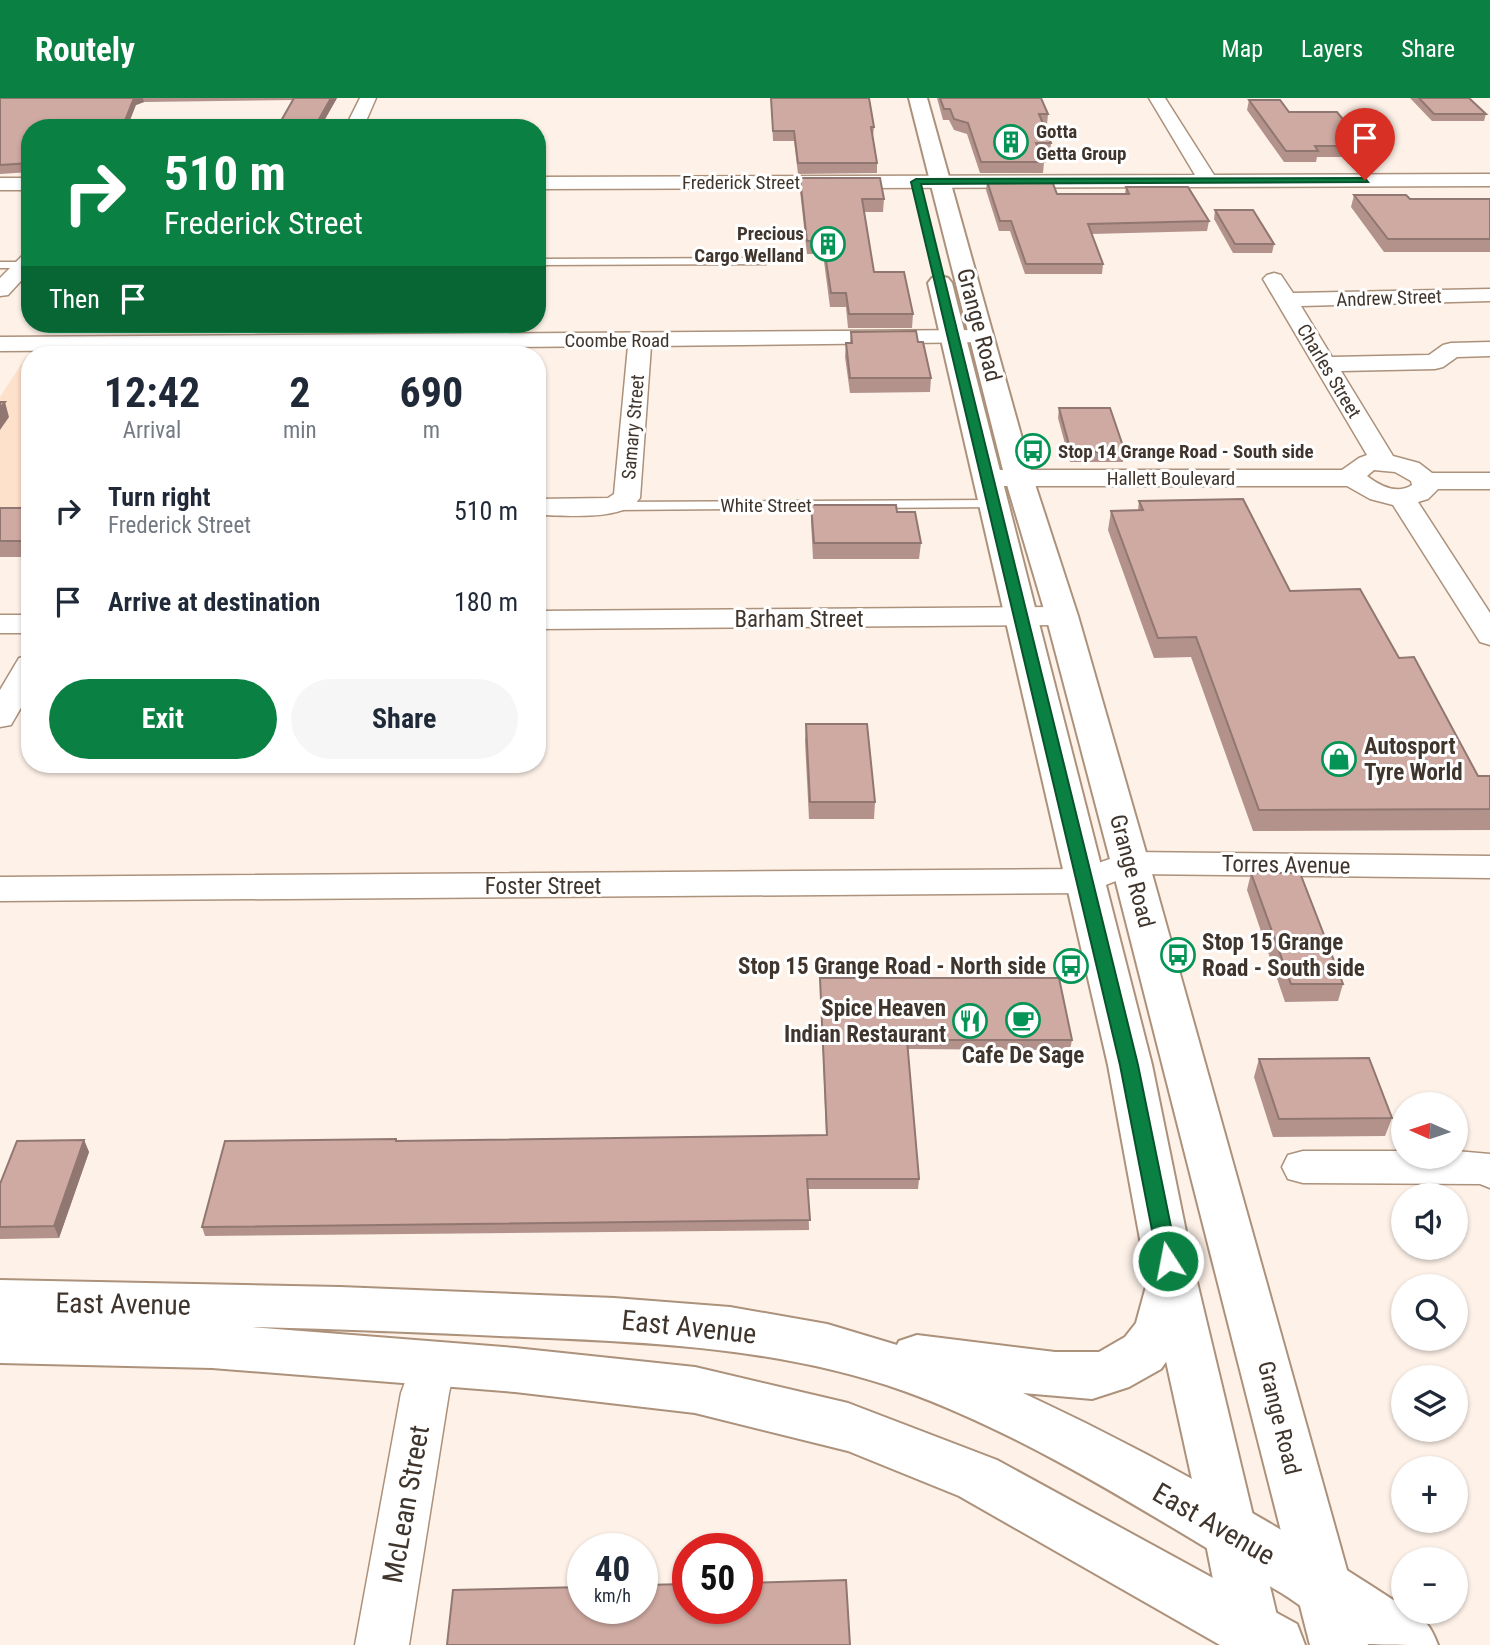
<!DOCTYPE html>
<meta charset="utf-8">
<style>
:root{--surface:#fff;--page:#f6f6f7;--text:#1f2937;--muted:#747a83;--accent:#0b8043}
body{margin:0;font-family:"Roboto Condensed",sans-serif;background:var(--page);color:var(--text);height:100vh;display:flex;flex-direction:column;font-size:26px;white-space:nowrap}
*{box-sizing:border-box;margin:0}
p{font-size:23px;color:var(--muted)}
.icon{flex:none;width:38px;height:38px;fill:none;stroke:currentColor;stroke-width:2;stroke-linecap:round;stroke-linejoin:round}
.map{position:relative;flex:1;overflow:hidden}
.side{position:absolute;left:21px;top:248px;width:525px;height:427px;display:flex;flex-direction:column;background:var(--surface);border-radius:28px;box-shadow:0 2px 5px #0004}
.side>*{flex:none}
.guide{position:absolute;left:21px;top:21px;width:525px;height:214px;border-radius:28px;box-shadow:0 2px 5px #0004;background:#0b8043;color:#fff;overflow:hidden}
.needle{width:46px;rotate:273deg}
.buttons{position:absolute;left:1391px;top:994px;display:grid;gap:14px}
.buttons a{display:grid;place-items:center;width:77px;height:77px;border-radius:50%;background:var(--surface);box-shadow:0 2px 5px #0004;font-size:35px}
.speed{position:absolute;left:567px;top:1435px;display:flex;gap:14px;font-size:35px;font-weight:700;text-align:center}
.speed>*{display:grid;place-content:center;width:91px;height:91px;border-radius:50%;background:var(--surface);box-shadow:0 2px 5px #0004;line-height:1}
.speed small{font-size:18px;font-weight:400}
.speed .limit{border:10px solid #d22;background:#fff;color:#111}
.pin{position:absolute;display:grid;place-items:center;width:60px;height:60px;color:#fff;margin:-72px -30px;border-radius:50% 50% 50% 0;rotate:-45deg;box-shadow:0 0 7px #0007}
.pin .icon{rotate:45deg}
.me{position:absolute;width:77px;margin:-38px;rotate:349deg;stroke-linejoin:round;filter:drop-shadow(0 0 5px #0008)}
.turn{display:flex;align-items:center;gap:24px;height:147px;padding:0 28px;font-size:32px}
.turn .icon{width:91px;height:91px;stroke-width:2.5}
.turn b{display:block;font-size:49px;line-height:60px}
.then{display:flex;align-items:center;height:66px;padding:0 28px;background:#0003;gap:14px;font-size:26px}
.eta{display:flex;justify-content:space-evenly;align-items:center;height:119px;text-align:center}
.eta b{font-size:42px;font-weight:700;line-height:49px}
.action{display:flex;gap:14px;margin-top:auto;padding:14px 28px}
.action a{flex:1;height:80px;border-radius:42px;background:var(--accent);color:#fff;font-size:28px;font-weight:700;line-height:80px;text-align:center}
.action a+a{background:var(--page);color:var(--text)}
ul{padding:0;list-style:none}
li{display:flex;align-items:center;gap:21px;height:91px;padding:0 28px}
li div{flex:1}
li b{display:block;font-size:26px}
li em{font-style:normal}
header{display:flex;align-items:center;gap:42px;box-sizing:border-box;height:98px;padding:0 35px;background:var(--accent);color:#fff}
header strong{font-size:33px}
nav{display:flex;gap:38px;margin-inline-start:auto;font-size:24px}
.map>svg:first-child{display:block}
.built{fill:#fee1cb}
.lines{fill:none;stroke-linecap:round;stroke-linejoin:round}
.lane-casing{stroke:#ac917b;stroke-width:3}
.street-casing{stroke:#ac917b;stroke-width:3}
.secondary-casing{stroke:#ac917b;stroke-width:4}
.primary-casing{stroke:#ac917b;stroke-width:4}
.lane{fill:#fff;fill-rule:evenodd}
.street{fill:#fff;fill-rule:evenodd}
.secondary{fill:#fff;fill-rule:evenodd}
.primary{fill:#fff;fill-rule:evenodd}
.wall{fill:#b2928b}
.shaded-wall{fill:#917771}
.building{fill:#cfaaa2;stroke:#917771;stroke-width:2}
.route{fill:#0b8043;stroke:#07532c;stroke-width:2}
.labels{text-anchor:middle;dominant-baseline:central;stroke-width:6;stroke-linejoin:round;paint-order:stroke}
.far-poi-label{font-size:19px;font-weight:bold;fill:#40352c;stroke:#fff;text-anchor:start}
.far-street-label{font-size:19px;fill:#40352c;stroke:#fff}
.street-label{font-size:23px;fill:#40352c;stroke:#fff}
.poi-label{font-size:23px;font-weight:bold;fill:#40352c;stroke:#fff;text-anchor:start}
.near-street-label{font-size:28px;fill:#40352c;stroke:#fff}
</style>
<header>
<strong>Routely</strong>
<nav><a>Map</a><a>Layers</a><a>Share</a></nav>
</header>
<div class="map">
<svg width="1490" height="1547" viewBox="0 0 1490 1547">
<rect width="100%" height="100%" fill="#fdf1e8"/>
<polygon class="built" points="26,259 30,259 30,418 0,417 0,299"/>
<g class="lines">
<g class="lane-casing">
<g id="lane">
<polygon points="537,161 766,160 771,163 766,166 537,167"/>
<rect x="0" y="164" width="30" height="6"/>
<polygon points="994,402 999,403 999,409 613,412 606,408 613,404"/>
</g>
</g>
<g class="street-casing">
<g id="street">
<polygon points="360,0 376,0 363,30 345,30"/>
<polygon points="1149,0 1165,0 1214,77 1490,76 1490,88 537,91 537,79 1195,77"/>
<rect x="0" y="80" width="30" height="12"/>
<polygon points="30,155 30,173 8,197 0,198 0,180 23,157"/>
<path d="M1274,175L1281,177L1293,195L1490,191V203L1301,208L1332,259L1429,257L1443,247L1451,245L1490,244V258L1457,259L1443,269L1435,271L1341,273L1393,358L1419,365L1432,375H1490V391H1438L1428,401L1418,404L1490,515V547L1480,544L1393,407L1370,401L1347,388H988L979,385L975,380L979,375L988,372H1342L1359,360L1367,357L1263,181L1267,177ZM1374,372L1395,374L1411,383L1412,387C1397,397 1380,388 1367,378Z"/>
<path d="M981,232L989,234L992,239L989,244L651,248L640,400C623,424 565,417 537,417V401L608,400L614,396L628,248L0,253V239Z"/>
<polygon points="1062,509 1072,512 1077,518 1072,524 1062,527 537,531 537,513"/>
<rect x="0" y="517" width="30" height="18"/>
<polygon points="30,557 30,594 11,627 0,629 0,592 19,560"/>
<polygon points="1130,754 1490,758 1490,780 1134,776 1085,795 0,803 0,779 1081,771"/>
<polygon points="1303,1053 1404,1053 1404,1059 1456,1059 1456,1053 1490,1056 1490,1090 1480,1086 1303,1085 1288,1081 1282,1069 1288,1057"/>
<polygon points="433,1246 449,1252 456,1266 449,1295 409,1547 355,1547 401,1295 417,1252"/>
</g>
</g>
<g class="secondary-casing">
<g id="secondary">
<polygon points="909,0 927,0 1033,380 1078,518 1149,765 1368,1547 1310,1547 1111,765 1046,518 1005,380"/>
<polygon points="940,178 948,180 952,185 1152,967 1192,1163 1284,1547 1226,1547 1204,1436 1144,1163 1108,967 928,185 932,180"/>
</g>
</g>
<g class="primary-casing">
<path id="primary" d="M1172,1161L1189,1167L1196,1181L1188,1221L1173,1254L1161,1271L1129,1289L1092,1301L1023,1295C1154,1356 1283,1429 1404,1509V1514C1423,1514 1432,1531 1438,1547C1422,1547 1368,1547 1356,1545C1330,1532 1304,1508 1278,1493C1160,1423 1032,1339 904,1293C782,1250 652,1244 524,1239C433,1235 343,1231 252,1229L515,1250L695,1269L848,1305L997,1362L1297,1526L1305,1547H1220L959,1398L848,1353L695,1315L515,1294L212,1270L0,1265V1182L340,1189L614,1200L730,1209L827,1226L897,1247L899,1243L917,1237L1055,1254H1099L1125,1239L1136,1225L1148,1181L1155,1167Z"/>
</g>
<use href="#lane" class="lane"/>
<use href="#street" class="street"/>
<use href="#secondary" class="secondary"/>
<use href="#primary" class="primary"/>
</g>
<g class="wall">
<polygon points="0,0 337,0 320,30 277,30 293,2 144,4 136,7 30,30 30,74 0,76"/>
<polygon points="771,0 874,29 873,38 877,65 877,75 798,76 794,43 773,43"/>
<polygon points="937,0 1041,0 1048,16 1047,27 1043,27 1051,45 1050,56 1041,56 1044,64 1043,75 980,75 967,36 954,32 949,22 943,22"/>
<polygon points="1410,0 1469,0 1486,16 1484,23 1432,23"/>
<polygon points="1249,2 1289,14 1365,48 1363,59 1317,59 1316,64 1284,64 1247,12"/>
<polygon points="800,80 884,101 883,114 864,114 874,174 913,216 912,230 848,230 846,209 830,209 823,156 807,156 800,93"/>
<polygon points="987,83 1057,96 1125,96 1126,89 1209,123 1207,133 1091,136 1103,166 1102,176 1025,176 1010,133 999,133 986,92"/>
<polygon points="1354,97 1410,101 1490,101 1490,154 1384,154 1351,109"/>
<polygon points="1215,112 1274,146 1272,155 1233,155 1214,121"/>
<polygon points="851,234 918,244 931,280 930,294 850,295 845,259 846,245 850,245"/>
<polygon points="1059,310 1125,354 1123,364 1070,364 1058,320"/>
<polygon points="1139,403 1399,560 1478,678 1490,678 1490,732 1253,733 1191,559 1154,560 1108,432 1111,413 1138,412"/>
<polygon points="811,407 897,414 921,445 919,461 813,461 811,423"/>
<rect x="0" y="410" width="30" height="49"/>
<polygon points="806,626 875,704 874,721 809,721 805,643"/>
<polygon points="1251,775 1343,886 1338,903 1285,904 1247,792"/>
<polygon points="820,880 1072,942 1070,952 907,951 919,1081 918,1091 808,1091 809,1132 205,1138 202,1129 396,1041 396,1043 826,1037"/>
<polygon points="1259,961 1392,1020 1385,1038 1273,1039 1254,979"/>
<polygon points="84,1042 89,1054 59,1140 0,1141 0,1086"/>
</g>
<g class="shaded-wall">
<polygon points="134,0 143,0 144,4 136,7 127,30 122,30"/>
<polygon points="331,0 337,0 320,30 314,30"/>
<polygon points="5,304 9,319 0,332 0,310"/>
<polygon points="84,1042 89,1054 59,1140 54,1128"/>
</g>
<g class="building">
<polygon points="0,0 134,0 122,30 30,30 30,65 0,67"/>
<polygon points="294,0 331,0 314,30 277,30"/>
<polygon points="771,0 869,0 874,29 871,29 877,65 798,65 794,33 773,33"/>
<polygon points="940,0 1041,0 1048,16 1039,16 1051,45 1036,45 1044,64 981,64 968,25 954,21 950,11 944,11"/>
<polygon points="1419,0 1469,0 1486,16 1434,16"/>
<polygon points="1249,2 1280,2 1289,14 1337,14 1365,48 1315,48 1318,53 1286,53"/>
<polygon points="800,80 880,80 884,101 862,101 874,174 904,174 913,216 849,216 846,195 831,195 823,143 807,143"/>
<polygon points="987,83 1052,83 1057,96 1129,96 1126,89 1188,89 1209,123 1088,126 1103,166 1026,166 1011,123 1000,123"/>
<polygon points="1354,97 1406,97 1410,101 1490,101 1490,141 1388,141"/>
<polygon points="1215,112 1253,112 1274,146 1235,146"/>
<polygon points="916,233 918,244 923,244 931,280 850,280 846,245 852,245 851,234"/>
<polygon points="0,304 5,304 0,310"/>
<polygon points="1059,310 1110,310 1125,354 1071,354"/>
<polygon points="1243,401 1290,493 1360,491 1399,560 1414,559 1478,678 1490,678 1490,711 1259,712 1196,539 1158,540 1111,413 1143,412 1139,403"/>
<polygon points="811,407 896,407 897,414 915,414 921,445 814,445"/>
<rect x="0" y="410" width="30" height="33"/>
<polygon points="806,626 867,626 875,704 810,704"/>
<polygon points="1251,775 1300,775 1343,886 1291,886"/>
<polygon points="820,880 1059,880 1072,942 907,942 919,1081 807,1081 810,1122 202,1129 225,1043 396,1041 396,1043 827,1037"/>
<polygon points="1369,960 1392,1020 1279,1021 1259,961"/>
<polygon points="84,1042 54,1128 0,1129 0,1086 17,1043"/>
<polygon points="846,1482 850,1547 447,1547 453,1492 583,1489 583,1510 642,1510 642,1487 688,1486 688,1510 747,1510 747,1485"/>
</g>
<polygon class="route" points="1365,80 1368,84 921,86 1138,967 1178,1163 1175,1169 1168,1171 1161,1169 1158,1163 1120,967 911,84 916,81"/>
<defs>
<g id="building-ring" transform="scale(1.75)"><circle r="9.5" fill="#fff" stroke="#049455" stroke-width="1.5"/><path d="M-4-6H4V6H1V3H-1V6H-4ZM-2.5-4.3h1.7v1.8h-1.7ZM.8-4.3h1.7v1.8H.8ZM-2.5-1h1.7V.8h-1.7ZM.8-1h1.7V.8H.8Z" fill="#049455"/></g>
<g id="bus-ring" transform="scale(1.75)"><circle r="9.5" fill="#fff" stroke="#049455" stroke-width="1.5"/><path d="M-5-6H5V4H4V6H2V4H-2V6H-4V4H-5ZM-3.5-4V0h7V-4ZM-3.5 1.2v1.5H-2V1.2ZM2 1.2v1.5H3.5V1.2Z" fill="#049455"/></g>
<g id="shop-ring" transform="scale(1.75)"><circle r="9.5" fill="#fff" stroke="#049455" stroke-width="1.5"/><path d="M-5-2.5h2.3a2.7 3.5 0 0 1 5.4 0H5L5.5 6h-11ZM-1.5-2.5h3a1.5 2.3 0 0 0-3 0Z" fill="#049455"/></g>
<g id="cafe-ring" transform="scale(1.75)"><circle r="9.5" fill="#fff" stroke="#049455" stroke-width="1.5"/><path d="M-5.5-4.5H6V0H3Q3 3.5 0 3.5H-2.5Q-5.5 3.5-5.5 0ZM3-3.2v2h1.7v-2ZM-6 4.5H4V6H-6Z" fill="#049455"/></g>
<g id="restaurant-ring" transform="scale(1.75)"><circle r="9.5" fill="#fff" stroke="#049455" stroke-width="1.5"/><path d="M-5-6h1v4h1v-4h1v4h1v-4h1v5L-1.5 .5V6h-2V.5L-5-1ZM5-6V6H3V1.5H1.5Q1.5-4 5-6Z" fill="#049455"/></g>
</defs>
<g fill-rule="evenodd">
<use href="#building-ring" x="1011" y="44"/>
<use href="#building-ring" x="828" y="146"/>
<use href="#bus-ring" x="1033" y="353"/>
<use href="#shop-ring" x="1339" y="661"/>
<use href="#bus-ring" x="1178" y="857"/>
<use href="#bus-ring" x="1071" y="868"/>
<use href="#cafe-ring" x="1023" y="922"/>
<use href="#restaurant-ring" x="970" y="923"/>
</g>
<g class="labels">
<g class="far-poi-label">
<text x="1036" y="33">Gotta<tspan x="1036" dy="22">Getta Group</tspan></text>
<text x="804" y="135" text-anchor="end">Precious<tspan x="804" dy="22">Cargo Welland</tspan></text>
<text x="1058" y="353">Stop 14 Grange Road - South side</text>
</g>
<g class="far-street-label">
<text x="741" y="84">Frederick Street</text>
<text transform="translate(1389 200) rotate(-2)">Andrew Street</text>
<text x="617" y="242">Coombe Road</text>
<text transform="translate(1329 273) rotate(59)">Charles Street</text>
<text transform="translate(633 329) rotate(-85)">Samary Street</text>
<text x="1171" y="380">Hallett Boulevard</text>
<text x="766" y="407">White Street</text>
</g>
<g class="street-label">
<text transform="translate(979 227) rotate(75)">Grange Road</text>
<text x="799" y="521">Barham Street</text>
<text transform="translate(1286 767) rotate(1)">Torres Avenue</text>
<text transform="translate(1132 773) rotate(75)">Grange Road</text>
<text x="543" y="788">Foster Street</text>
<text transform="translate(1279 1320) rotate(76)">Grange Road</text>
</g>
<g class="poi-label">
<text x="1364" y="648">Autosport<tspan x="1364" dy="26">Tyre World</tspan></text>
<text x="1202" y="844">Stop 15 Grange<tspan x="1202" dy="26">Road - South side</tspan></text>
<text x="1046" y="868" text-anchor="end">Stop 15 Grange Road - North side</text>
<text x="946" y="910" text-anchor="end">Spice Heaven<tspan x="946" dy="26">Indian Restaurant</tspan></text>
<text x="1023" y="957" text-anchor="middle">Cafe De Sage</text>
</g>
<g class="near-street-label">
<text transform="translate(123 1206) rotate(1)">East Avenue</text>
<text transform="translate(689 1229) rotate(6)">East Avenue</text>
<text transform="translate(406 1406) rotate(-80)">McLean Street</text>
<text transform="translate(1214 1426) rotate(30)">East Avenue</text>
</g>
</g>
</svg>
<div class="buttons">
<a><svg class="needle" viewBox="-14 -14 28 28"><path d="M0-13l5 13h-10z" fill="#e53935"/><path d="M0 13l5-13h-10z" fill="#747a83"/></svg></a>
<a><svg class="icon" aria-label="sound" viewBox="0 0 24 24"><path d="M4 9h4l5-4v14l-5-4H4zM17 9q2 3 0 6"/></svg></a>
<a><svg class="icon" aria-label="search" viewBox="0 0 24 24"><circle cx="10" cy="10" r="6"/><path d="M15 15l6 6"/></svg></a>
<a><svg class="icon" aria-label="layers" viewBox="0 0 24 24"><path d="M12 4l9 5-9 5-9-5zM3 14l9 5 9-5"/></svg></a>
<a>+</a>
<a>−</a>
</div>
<div class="speed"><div>40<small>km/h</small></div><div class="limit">50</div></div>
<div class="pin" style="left:1365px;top:82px;background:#d93025"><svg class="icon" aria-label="arrive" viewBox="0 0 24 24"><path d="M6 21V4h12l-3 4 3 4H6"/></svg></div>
<svg class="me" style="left:1168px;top:1163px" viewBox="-20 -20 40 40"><circle r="17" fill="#0b8043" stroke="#fff" stroke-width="3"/><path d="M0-11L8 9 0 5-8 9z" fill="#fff"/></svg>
<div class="guide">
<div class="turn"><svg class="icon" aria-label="right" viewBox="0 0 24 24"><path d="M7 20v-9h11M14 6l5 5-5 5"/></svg><div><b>510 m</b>Frederick Street</div></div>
<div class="then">Then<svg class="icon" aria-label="arrive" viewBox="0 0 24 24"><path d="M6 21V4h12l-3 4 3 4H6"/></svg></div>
</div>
<section class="side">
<div class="eta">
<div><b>12:42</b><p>Arrival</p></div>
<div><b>2</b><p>min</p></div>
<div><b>690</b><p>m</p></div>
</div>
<ul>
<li><svg class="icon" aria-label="right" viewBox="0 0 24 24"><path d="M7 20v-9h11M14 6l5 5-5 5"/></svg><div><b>Turn right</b><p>Frederick Street</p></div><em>510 m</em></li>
<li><svg class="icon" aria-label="arrive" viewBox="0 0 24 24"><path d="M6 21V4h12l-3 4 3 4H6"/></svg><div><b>Arrive at destination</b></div><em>180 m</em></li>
</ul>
<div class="action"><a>Exit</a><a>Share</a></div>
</section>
</div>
